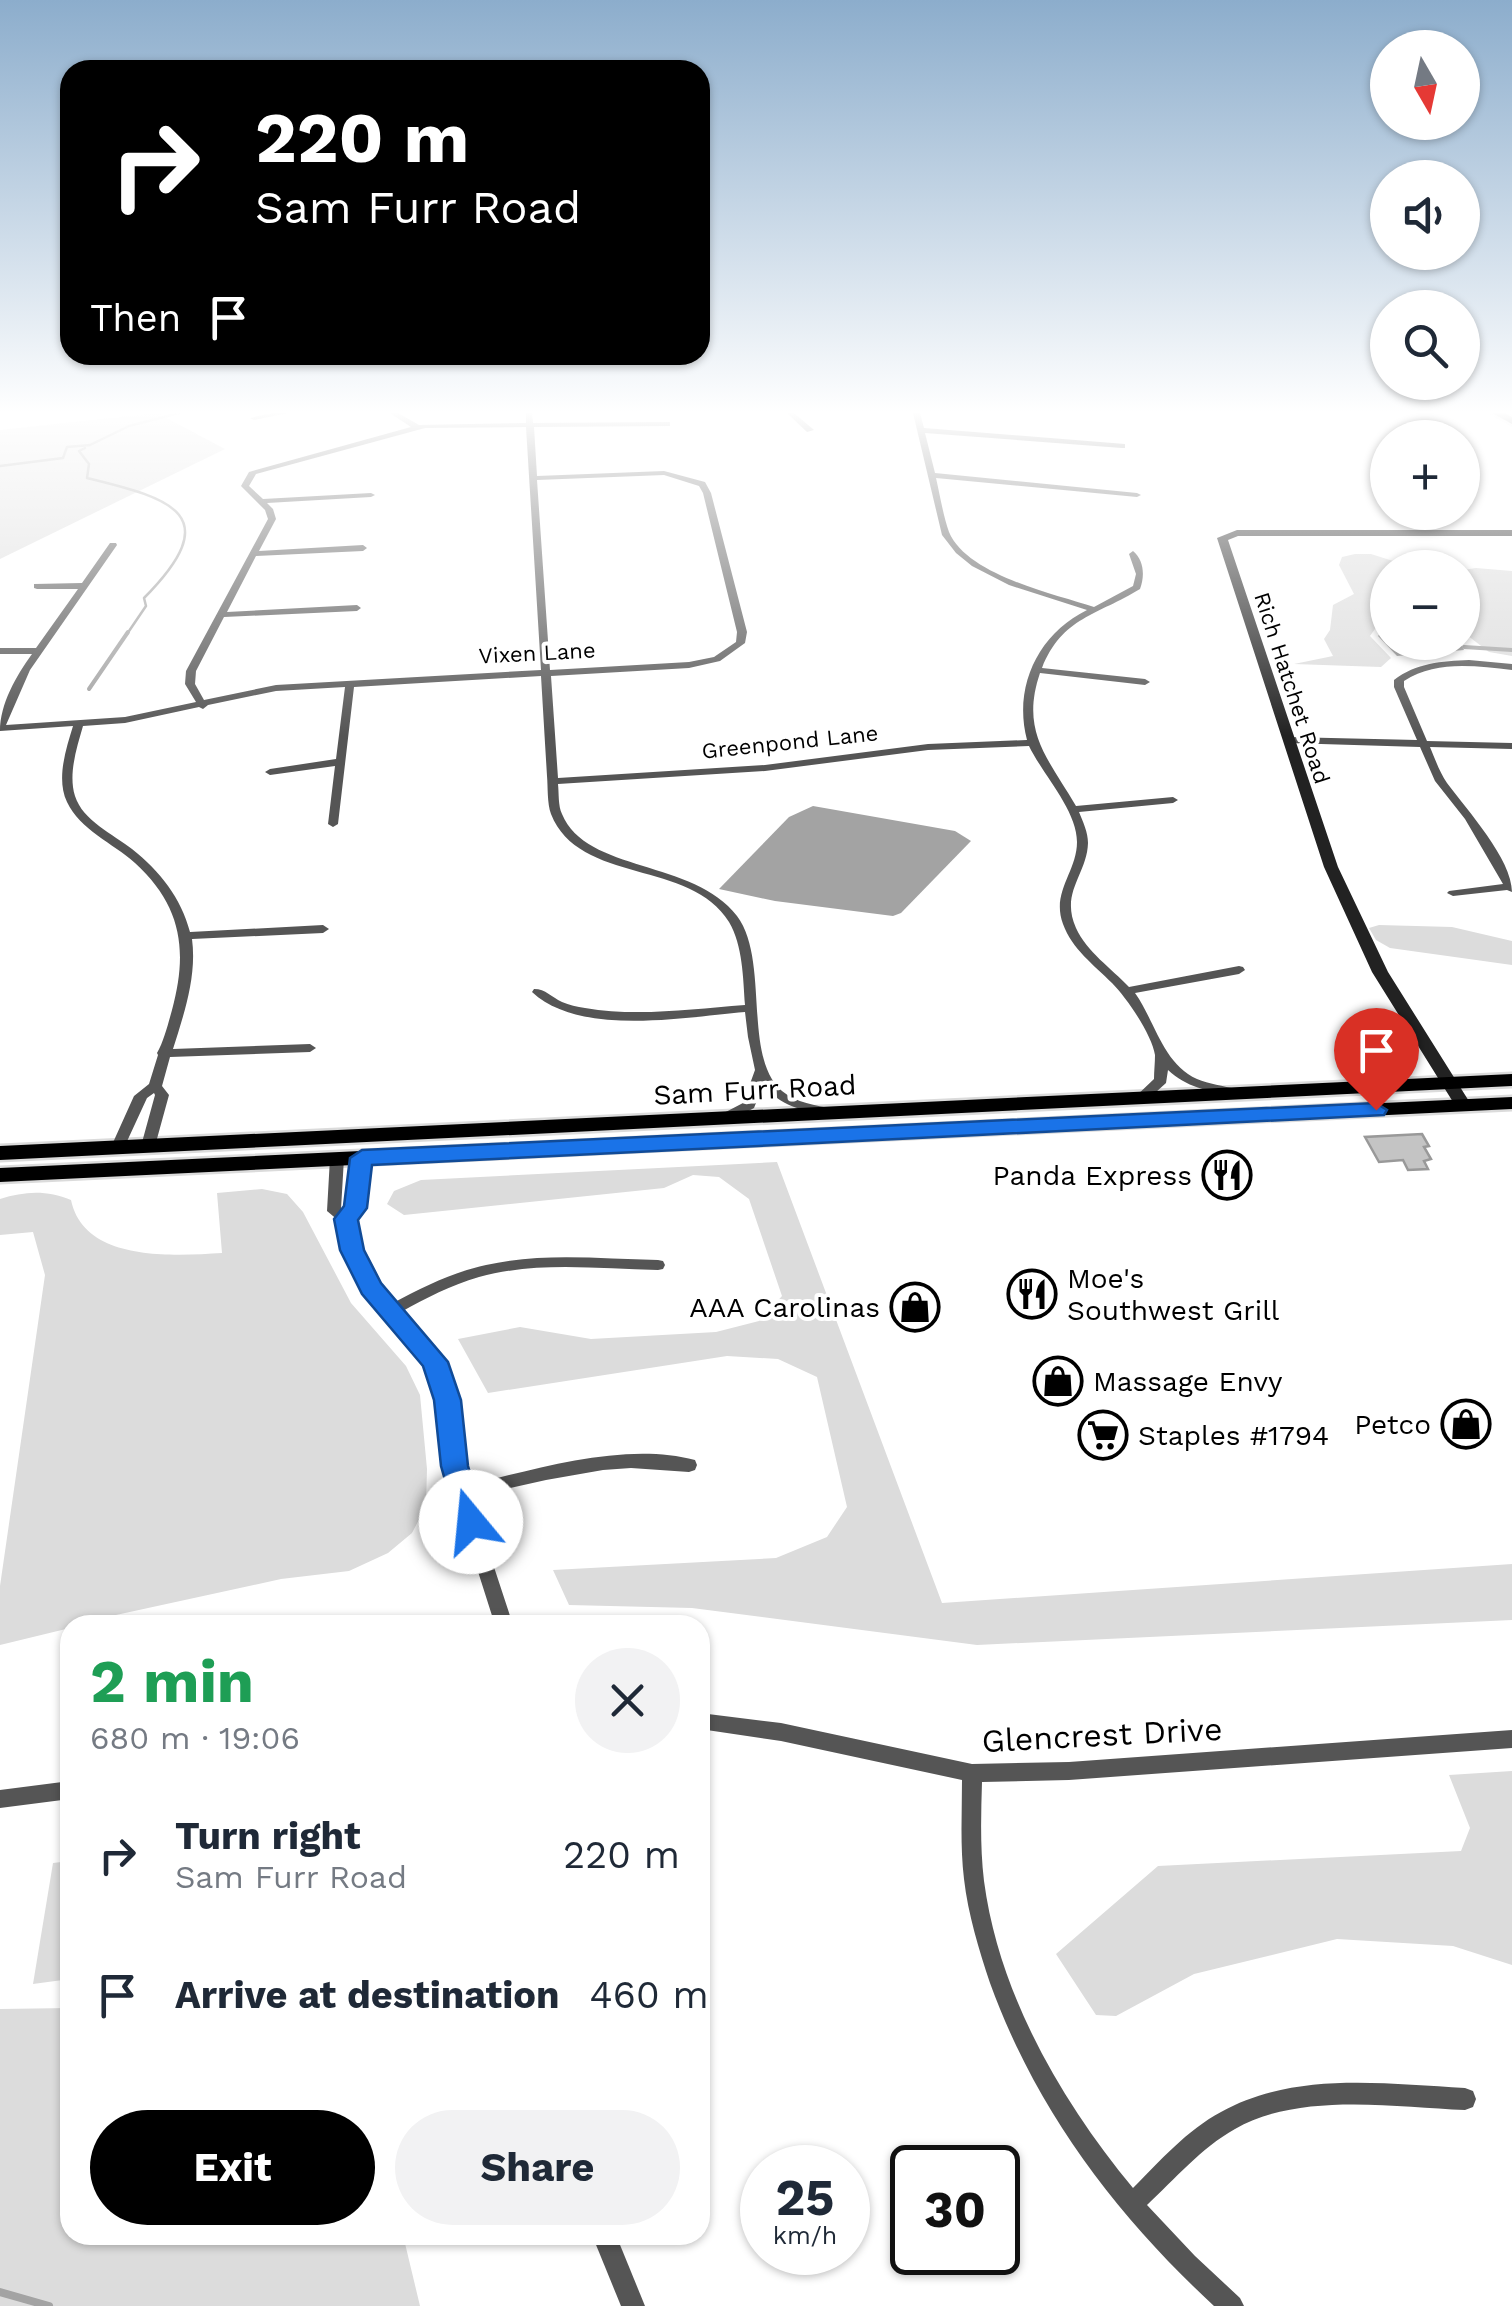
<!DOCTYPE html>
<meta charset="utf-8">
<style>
:root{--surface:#fff;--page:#f2f2f3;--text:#1f2937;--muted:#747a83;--accent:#000}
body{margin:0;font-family:"Work Sans",sans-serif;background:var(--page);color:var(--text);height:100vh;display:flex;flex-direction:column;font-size:38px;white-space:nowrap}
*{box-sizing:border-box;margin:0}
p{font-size:32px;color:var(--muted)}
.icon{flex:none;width:55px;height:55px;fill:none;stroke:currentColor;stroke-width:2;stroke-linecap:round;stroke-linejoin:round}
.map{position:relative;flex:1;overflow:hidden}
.panel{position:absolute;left:60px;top:1615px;width:650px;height:630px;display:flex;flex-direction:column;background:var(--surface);border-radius:30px;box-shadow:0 2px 8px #0004}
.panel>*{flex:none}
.hud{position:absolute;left:60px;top:60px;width:650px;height:305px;border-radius:30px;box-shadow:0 2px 8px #0004;background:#000;color:#fff;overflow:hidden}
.needle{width:65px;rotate:171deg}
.buttons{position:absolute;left:1370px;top:30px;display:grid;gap:20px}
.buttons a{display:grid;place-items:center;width:110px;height:110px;border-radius:50%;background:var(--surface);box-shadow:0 2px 8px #0004;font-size:50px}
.speed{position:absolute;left:740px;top:2145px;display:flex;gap:20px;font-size:50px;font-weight:700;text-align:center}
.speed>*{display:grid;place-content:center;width:130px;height:130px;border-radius:50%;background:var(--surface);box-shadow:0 2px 8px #0004;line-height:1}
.speed small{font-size:25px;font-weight:400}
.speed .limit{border:5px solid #111;border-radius:15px;background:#fff;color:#111}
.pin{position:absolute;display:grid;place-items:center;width:85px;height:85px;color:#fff;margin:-102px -42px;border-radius:50% 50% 50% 0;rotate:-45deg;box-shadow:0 0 10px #0007}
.pin .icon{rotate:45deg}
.me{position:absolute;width:110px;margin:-55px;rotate:343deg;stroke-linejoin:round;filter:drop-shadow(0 0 8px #0008)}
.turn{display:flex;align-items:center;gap:35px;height:210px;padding:0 30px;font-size:45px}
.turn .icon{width:130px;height:130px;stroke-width:2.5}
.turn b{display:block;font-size:70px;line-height:85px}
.then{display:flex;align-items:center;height:95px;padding:0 30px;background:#0003;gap:20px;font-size:38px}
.round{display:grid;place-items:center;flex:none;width:105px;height:105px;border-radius:52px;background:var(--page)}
.headline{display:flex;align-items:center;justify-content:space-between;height:170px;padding:0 30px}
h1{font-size:60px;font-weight:700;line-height:75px;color:#1e9e55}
.action{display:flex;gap:20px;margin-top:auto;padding:20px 30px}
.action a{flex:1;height:115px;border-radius:60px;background:var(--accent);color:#fff;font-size:40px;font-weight:700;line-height:115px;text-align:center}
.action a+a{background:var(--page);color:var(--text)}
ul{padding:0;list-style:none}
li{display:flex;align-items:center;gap:30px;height:140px;padding:0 30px}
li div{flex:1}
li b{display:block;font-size:38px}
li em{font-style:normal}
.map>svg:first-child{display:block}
.green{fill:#dcdcdc}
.water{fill:#a3a3a3}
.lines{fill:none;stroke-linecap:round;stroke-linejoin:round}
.stream-far2{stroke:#a3a3a3;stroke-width:2.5}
.stream-far1{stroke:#a3a3a3;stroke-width:4}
.stream{stroke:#a3a3a3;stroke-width:8}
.building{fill:#c4c4c4;stroke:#999;stroke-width:2.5}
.primary-casing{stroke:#dbdbdb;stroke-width:5}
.street{fill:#555;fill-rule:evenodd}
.secondary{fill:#222;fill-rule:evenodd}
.primary{fill:#000;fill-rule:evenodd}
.route{fill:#1a73e8;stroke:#114b97;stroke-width:2.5}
.labels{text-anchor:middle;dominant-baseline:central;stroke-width:8;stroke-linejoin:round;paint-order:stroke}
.far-street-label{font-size:22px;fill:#000;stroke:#fff}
.street-label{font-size:28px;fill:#000;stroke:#fff}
.poi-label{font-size:28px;fill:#000;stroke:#fff;text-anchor:end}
.near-street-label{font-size:32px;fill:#000;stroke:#fff}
</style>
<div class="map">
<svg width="1512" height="2306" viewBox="0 0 1512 2306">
<rect width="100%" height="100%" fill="#fff"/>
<g class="green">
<polygon points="157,413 225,449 0,559 0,430"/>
<polygon points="1355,554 1371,554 1412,567 1388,568 1387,623 1377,626 1370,636 1391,658 1381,667 1294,664 1333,656 1324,639 1330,630 1333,605 1354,594 1339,565 1342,557"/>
<polygon points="1476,568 1512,571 1512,656 1489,652 1463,632 1463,570"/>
<polygon points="1379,925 1452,927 1512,941 1512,965 1390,948 1376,940 1369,928"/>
<polygon points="777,1162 942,1603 1512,1564 1512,1620 977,1645 692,1608 569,1605 553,1570 776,1558 827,1537 847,1507 817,1377 778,1359 727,1356 488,1393 458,1339 520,1327 591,1339 716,1332 759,1321 782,1296 749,1199 719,1177 693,1175 664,1188 404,1215 387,1204 394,1191 421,1180"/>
<path d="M262,1189L287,1194L303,1212L351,1303L406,1366L420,1395L427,1469L426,1506L412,1533L388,1553L349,1571L281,1579L70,1625V1628L0,1645V1586L45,1275L33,1232L0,1235V1199C25,1191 47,1190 71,1200C84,1262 172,1256 222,1253L217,1193Z"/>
<polygon points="1512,1771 1512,1965 1453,1946 1337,1939 1194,1974 1116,2016 1096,2015 1056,1954 1158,1866 1461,1851 1470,1828 1449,1775"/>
<polygon points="70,1861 70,1979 33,1984 53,1863"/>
<polygon points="70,2008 70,2235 403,2235 420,2306 0,2306 0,2009"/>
</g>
<g class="water">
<polygon points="1387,626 1388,642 1460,643 1464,650 1397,656 1378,636"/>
<polygon points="813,806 955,831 971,841 901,913 893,916 775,901 719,889 789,817"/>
</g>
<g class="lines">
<g class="stream-far2">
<path d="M85,448L79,451L89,464L87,478C174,499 226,515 144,598L146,606L127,634"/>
<polyline points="0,466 63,458 67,447 90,445 129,426 179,413"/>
</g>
<g class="stream-far1">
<polyline points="1464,647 1512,650"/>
<polyline points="89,689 128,632"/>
</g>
<polyline class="stream" points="0,2292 49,2306"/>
</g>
<polygon class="building" points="1422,1134 1429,1146 1424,1147 1431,1159 1424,1161 1428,1169 1408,1170 1403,1160 1379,1162 1365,1137"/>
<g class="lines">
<g class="primary-casing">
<g id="primary">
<polygon points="1492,413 1504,413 1512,417 1512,424"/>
<polygon points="1512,1074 1512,1086 0,1160 0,1146"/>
<polygon points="1512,1097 1512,1109 0,1182 0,1168"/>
</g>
</g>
<g class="street">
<polygon points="272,413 288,413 254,420 250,418"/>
<path d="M390,413H398L419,425L526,423V413H532L533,423L670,422V426H667L534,427L537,476L664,471L705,482L711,493L747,632L745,643L720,661L689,668L551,676L558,778L765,765L928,744L1027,740C1013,687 1038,634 1087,610L1009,585L972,566L956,553L942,535L913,413H920L924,428L1125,444V448H1122L925,433L935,473L1137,493L1141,495L1137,497L936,478C940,495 943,515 949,532C967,575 1054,594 1094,607L1133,586L1136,574L1129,554L1133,551C1144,560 1145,576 1140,589C1098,615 1062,617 1042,668L1145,679L1150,682L1145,685L1040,673C1020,732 1048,758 1076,806L1173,797L1178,800L1173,803L1079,812C1083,822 1088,832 1088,843C1087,875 1060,892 1076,928C1087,952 1111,968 1129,987L1239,966L1243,967L1245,970L1239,974L1135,993C1155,1021 1163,1064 1197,1079C1209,1084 1223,1086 1237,1089L1239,1092L1237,1095L1232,1096C1208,1091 1186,1087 1168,1070L1166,1083L1145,1102H1135L1133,1099L1154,1079C1154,1071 1155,1063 1155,1055C1152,1035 1127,998 1112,983C1094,965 1072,949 1063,924C1051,892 1077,872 1077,842C1077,810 1043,775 1029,746L928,750L765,771L558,784C559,793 558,806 562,814C586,873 694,859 737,916C770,960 742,1057 782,1091C796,1103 816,1105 833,1109L835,1112L828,1116C802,1110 780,1106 763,1085L754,1108L730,1121H720L718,1118L720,1115L743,1103L755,1070L748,1037L745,1012C685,1017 580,1037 532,992L534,989C546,989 551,997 562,1002C569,1005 577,1007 585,1008C637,1017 692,1009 745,1005C743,978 743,946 729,922C691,859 579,885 551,814C547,803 548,787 547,776C545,743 543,709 541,676L354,687L338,824L333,827L328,824L335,766L270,775L265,772L270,769L336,759L345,687L276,691L208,705L203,709L199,707L125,723L83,726C77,747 68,774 75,796C83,821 113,834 132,849C160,871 181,898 190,932L323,925L329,929L323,933L192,939C197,976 184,1014 173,1049L310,1044L316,1048L310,1052L170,1057L162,1086L169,1095L155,1146L148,1150L141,1146L155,1095L154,1093L147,1098L123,1150H113L111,1147L134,1096L149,1084L158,1055L157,1053C164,1041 168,1024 172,1010C188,951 182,906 135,863C113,843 80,830 67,802C56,779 66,749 73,726L0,731C0,704 16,676 32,654H0V648H36L78,589H37L34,588V584L82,583L110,543H116L117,545L30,670L6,725L125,717L196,702L185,684L186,671L268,519L265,510L241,486L249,472L411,427ZM526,427L541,670L276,685L204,700L195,684L196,671L224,617L357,611L361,608L357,605L227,612L256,556L363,551L367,548L363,545L259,551L276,519L273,509L267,503L371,497L375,495L371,493L263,499L249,486L256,474L425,428ZM664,475L699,486L703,493L737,632L736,642L714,657L689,662L550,670L537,480Z"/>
<polygon points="787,413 794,413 814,430 807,432"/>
<path d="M1469,660L1512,664V670C1475,666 1436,660 1404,681V687L1427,741L1512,743V749L1430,747C1435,759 1440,773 1447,783C1467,810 1512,859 1512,892L1507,890L1453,896L1447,893L1449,891L1503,884L1465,819L1435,781L1420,747L1288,743L1283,740L1288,737L1417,740L1394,687V680C1416,663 1442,661 1469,660Z"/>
<path d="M337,1153L344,1158L341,1209L345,1211L348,1207L355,1158L362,1153L369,1158L362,1208L353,1220C360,1252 371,1278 393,1303C423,1287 453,1272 486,1265C543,1252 601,1259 658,1260L663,1261L665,1265L663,1269L658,1270C599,1269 537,1261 479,1277C451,1285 426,1298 401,1312L443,1362L456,1400L468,1485C537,1469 625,1441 695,1460L697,1465L695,1470L689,1472L631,1468L603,1470L546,1480L471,1497L513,1625H495L453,1493L440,1400L428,1364L366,1292L345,1249L339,1221L327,1211L330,1158Z"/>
<path d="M700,1713L781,1723L972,1764L1069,1762L1512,1730V1748L1069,1780L982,1782C981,1815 980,1848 984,1881C999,1994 1061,2101 1133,2188C1160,2161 1187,2130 1221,2112C1295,2071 1384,2084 1465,2088L1473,2091L1476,2099L1473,2107L1465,2110C1394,2107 1299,2092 1235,2129C1201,2148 1175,2179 1147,2205L1195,2256L1240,2298L1244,2306H1214C1116,2215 1036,2110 990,1983C979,1950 968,1914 964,1879C960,1846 962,1813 962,1780L781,1741L700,1729Z"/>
<polygon points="70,1781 70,1799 0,1808 0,1790"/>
<polygon points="592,2235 616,2235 645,2306 621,2306"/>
</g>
<polygon class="secondary" points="1237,530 1512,530 1512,536 1238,536 1228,540 1338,867 1388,972 1472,1106 1470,1110 1458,1110 1372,972 1324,867 1217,538"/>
<use href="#primary" class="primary"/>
</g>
<linearGradient id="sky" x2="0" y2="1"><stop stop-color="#8cadcc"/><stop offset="0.56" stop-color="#fff"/><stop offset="1" stop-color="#fff" stop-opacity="0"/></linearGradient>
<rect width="1512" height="736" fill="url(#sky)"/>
<polygon class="route" points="1376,1103 1387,1110 1384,1115 372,1165 367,1208 358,1220 364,1250 381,1283 448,1362 461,1400 468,1466 485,1522 481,1530 471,1533 461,1530 457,1522 441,1466 434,1400 423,1366 362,1294 340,1250 334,1219 344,1206 350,1158 362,1150"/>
<defs>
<g id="restaurant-ring" transform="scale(2.5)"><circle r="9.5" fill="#fff" stroke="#000" stroke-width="1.5"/><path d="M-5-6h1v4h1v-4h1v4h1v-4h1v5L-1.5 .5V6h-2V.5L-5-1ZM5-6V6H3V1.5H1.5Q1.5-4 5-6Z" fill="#000"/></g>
<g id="shop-ring" transform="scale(2.5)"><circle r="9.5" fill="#fff" stroke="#000" stroke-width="1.5"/><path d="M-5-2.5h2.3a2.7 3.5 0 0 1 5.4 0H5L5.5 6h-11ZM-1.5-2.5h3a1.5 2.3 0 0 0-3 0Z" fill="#000"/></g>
<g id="supermarket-ring" transform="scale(2.5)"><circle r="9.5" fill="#fff" stroke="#000" stroke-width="1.5"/><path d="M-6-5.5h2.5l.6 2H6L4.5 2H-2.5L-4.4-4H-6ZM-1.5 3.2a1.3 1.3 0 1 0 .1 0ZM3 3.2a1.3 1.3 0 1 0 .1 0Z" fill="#000"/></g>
</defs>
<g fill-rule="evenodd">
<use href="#restaurant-ring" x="1227" y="1175"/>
<use href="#restaurant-ring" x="1032" y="1294"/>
<use href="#shop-ring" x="915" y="1307"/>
<use href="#shop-ring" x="1058" y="1381"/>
<use href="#shop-ring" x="1466" y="1424"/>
<use href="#supermarket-ring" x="1103" y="1435"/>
</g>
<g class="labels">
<g class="far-street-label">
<text transform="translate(537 653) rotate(-3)">Vixen Lane</text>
<text transform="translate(1292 688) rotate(72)">Rich Hatchet Road</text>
<text transform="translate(790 742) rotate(-6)">Greenpond Lane</text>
</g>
<g class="street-label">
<text transform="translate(755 1090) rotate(-3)">Sam Furr Road</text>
</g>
<g class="poi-label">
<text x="1192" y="1175">Panda Express</text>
<text x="1067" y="1278" text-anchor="start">Moe's<tspan x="1067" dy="32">Southwest Grill</tspan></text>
<text x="880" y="1307">AAA Carolinas</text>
<text x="1093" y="1381" text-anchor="start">Massage Envy</text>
<text x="1431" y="1424">Petco</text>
<text x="1138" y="1435" text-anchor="start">Staples #1794</text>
</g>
<g class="near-street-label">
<text transform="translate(1102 1735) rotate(-3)">Glencrest Drive</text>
</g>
</g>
</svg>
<div class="buttons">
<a><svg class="needle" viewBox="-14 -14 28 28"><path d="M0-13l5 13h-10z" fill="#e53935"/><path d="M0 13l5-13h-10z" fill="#747a83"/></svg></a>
<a><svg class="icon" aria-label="sound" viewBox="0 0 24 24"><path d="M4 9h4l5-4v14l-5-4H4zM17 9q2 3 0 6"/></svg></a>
<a><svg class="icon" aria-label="search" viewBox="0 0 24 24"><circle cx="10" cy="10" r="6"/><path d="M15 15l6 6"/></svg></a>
<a>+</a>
<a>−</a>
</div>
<div class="speed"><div>25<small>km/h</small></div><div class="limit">30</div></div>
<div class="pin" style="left:1376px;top:1110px;background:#d93025"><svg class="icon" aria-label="arrive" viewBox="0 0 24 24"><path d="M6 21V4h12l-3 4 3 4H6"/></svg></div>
<svg class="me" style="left:471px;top:1522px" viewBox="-20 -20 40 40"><circle r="19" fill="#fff"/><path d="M0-13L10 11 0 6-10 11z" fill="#1a73e8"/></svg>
<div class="hud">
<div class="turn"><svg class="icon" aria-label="right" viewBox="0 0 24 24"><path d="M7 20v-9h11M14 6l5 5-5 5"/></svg><div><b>220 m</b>Sam Furr Road</div></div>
<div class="then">Then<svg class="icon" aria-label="arrive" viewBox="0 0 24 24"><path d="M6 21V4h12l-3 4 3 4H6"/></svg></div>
</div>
<section class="panel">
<div class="headline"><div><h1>2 min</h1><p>680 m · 19:06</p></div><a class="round"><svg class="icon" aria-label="close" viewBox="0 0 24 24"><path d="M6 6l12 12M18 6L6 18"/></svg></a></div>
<ul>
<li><svg class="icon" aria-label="right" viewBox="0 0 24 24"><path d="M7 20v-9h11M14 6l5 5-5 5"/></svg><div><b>Turn right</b><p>Sam Furr Road</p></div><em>220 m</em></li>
<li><svg class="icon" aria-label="arrive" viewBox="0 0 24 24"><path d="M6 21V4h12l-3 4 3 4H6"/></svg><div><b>Arrive at destination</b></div><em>460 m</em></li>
</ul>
<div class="action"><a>Exit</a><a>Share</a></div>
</section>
</div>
